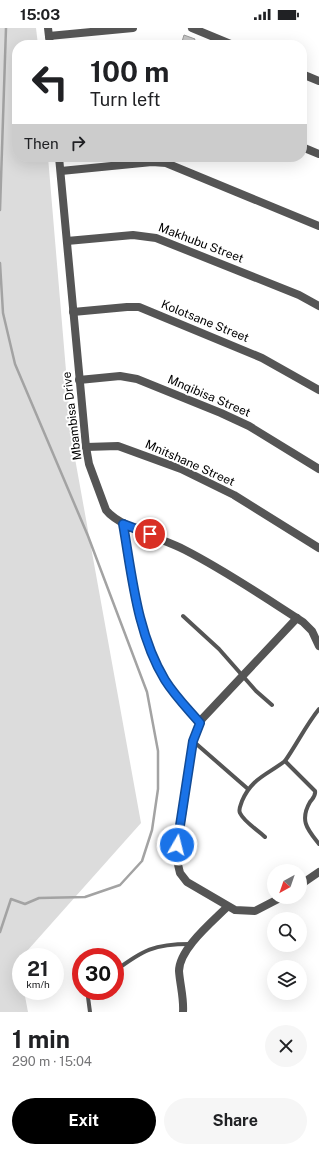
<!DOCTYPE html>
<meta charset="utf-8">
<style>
:root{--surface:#fff;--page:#f6f6f6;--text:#202124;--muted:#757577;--accent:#000}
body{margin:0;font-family:"Public Sans",sans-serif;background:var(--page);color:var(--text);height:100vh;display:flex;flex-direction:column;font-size:15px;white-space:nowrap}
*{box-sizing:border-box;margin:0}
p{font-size:13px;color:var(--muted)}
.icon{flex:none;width:22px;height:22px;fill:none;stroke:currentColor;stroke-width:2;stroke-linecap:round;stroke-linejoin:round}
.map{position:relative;height:984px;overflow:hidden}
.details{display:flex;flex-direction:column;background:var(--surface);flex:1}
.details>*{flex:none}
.banner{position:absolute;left:12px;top:12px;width:295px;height:122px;border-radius:16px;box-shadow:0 4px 16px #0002;background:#fff;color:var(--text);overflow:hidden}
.needle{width:26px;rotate:220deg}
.tools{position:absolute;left:267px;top:836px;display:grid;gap:8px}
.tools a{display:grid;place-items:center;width:40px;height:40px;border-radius:50%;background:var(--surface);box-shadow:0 4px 16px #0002;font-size:20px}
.speed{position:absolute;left:12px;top:920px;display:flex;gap:8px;font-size:20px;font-weight:700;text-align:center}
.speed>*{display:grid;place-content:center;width:52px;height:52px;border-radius:50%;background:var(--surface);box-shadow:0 4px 16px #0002;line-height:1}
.speed small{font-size:10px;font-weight:400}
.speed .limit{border:6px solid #d22;background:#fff;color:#111}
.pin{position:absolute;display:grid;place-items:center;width:34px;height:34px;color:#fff;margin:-17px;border:2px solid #fff;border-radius:50%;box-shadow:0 1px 4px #0007}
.me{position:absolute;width:44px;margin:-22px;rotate:8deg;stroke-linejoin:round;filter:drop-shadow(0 0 3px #0008)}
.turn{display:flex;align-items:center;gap:14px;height:84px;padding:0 12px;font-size:18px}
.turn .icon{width:52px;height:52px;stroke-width:2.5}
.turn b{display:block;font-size:28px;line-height:34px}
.then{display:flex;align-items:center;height:38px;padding:0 12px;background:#0003;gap:8px;font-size:15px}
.round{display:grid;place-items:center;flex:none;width:42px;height:42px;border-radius:21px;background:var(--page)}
.overview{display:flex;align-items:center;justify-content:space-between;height:68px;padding:0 12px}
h1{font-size:24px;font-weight:700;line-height:30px}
.cta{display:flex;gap:8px;margin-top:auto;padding:8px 12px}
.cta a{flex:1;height:46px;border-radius:24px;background:var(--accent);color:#fff;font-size:16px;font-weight:700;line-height:46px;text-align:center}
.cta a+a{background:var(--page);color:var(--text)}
.status{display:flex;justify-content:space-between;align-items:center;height:28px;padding:0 20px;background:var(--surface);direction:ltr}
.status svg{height:11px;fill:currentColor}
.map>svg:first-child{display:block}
.green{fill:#dcdcdc}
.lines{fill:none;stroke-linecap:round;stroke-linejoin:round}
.stream{stroke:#a3a3a3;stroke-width:2.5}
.building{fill:#c4c4c4;stroke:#999}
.lane{stroke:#555;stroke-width:4}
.street{stroke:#555;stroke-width:8}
.route-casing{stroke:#114b97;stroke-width:10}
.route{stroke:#1a73e8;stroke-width:7}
.labels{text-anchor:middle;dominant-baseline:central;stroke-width:4;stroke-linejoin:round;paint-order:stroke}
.street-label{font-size:12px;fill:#000;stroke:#fff}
</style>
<div class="status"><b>15:03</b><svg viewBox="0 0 49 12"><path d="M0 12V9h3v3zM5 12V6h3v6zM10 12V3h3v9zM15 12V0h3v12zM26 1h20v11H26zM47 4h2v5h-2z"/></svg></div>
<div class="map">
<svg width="319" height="984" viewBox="0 0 319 984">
<rect width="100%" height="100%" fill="#fff"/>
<polygon class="green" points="0,0 36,0 38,17 17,17 17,129 48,129 72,414 141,795 19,932 21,945 21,963 24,963 28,984 0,984"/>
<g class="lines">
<g class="stream">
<polyline points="0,182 6,0"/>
<polyline points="0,235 3,285 15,336 88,508 147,664 158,723 158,761 152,802 142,833 120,857 85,869 39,870 25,876 11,871 0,904"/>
</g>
</g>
<polygon class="building" points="184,7 195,11 193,17 181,17"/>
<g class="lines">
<g class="lane">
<polyline points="183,588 219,621 256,663 272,677"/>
<polyline points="193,713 248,761"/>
<path d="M285,733C297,716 306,697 319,681"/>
<path d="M265,809C258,802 244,794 240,785C238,781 241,777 242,773C252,750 267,747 285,733L315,763C316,768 313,770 310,774C299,793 308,802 319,816"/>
<path d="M115,943C143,922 154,916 190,916"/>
<polyline points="90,984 88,969 90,963"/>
</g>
<g class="street">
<polyline points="48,0 50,17"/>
<polyline points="192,0 233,17"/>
<polyline points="49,8 133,0"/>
<polyline points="302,46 319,53"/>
<polyline points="302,119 319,126"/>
<path d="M59,129L86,419L89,436L106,482C119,499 164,511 185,522C226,543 264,569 303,594L312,603L319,618"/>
<polyline points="61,143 152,134 166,135 319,198"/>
<polyline points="67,213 133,207 156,210 299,267 319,278"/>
<polyline points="73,284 127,279 139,279 262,330 319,362"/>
<polyline points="79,352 120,348 137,351 221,385 249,398 319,441"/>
<polyline points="86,419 118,418 181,441 234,467 319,520"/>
<path d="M123,495C131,547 137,606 165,652C175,668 188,681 200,695"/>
<polyline points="300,857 319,844"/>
<polyline points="282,869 255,883 235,882 187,854 180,845 176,828 193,713 202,691 297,590"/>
<path d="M183,984C184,970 180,957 179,943C179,921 212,894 227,879"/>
</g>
</g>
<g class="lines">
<g class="route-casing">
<path id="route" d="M150,506L123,496C132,547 137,606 165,652C175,668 188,681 200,695L193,713L177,817"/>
</g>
<use href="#route" class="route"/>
</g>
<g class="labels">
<g class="street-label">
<text transform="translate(201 215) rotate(21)">Makhubu Street</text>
<text transform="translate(205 293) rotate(22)">Kolotsane Street</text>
<text transform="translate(209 368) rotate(23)">Mnqibisa Street</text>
<text transform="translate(72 388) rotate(-97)">Mbambisa Drive</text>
<text transform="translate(190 435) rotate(24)">Mnitshane Street</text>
</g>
</g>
</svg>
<div class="tools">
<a><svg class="needle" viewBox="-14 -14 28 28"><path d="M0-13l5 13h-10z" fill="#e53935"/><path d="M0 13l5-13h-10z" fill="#757577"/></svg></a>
<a><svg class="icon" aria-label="search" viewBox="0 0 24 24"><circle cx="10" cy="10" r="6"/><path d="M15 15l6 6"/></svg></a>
<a><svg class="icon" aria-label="layers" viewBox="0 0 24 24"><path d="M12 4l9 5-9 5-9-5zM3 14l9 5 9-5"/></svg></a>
</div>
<div class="speed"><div>21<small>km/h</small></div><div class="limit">30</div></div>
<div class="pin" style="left:150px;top:506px;background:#d93025"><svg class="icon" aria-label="arrive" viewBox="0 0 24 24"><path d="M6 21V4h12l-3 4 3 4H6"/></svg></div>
<svg class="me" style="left:177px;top:817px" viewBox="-20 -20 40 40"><circle r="17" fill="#1a73e8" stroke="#fff" stroke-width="3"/><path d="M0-11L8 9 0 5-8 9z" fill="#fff"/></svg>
<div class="banner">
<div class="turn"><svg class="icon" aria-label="left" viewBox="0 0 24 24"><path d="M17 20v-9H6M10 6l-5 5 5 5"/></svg><div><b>100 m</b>Turn left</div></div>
<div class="then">Then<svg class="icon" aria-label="right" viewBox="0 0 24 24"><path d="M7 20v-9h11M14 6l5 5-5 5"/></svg></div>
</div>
</div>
<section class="details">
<div class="overview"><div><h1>1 min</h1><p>290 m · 15:04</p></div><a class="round"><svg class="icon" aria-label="close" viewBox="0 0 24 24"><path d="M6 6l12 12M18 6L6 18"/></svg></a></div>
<div class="cta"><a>Exit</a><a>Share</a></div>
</section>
